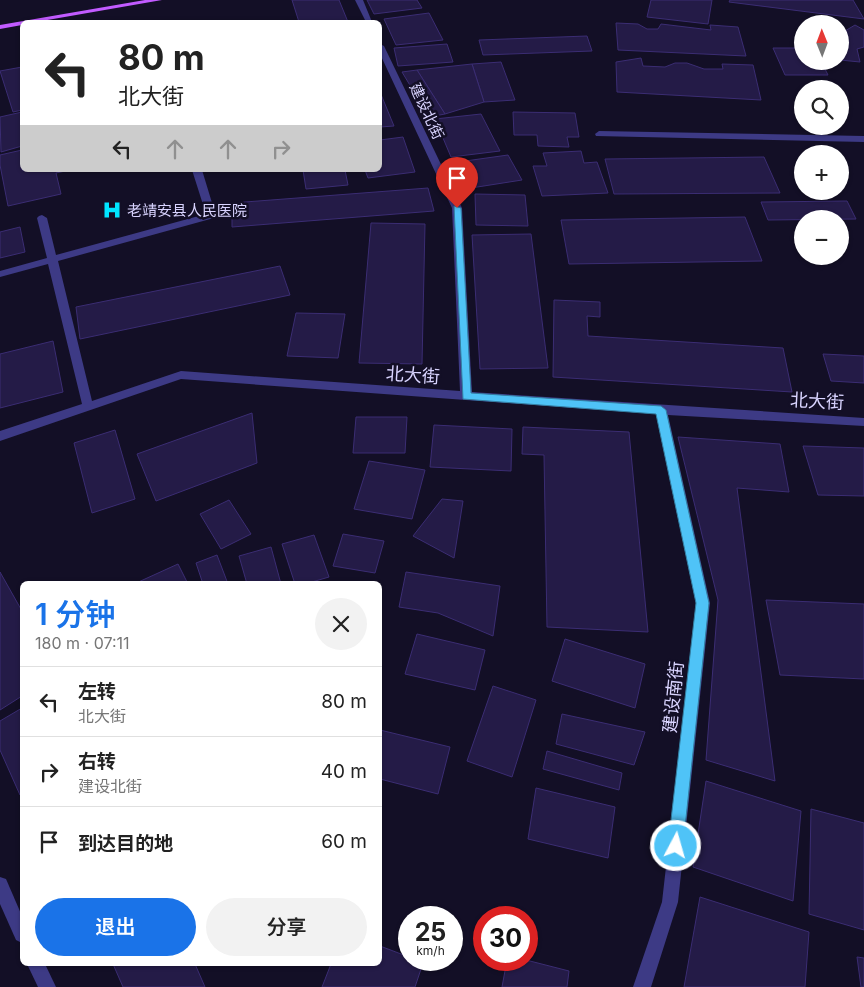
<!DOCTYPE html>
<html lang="zh">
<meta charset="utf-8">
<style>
:root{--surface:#fff;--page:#f2f2f2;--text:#222;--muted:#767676;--line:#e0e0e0;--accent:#1a73e8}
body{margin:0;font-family:Inter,"Noto Sans SC",sans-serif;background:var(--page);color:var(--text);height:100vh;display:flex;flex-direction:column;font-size:19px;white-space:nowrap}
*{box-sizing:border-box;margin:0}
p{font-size:16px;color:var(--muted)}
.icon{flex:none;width:28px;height:28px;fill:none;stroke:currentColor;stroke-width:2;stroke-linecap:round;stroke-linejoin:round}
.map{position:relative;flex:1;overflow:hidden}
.panel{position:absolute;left:20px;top:581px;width:362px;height:385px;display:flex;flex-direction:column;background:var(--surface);border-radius:8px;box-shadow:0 1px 4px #0004}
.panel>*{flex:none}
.top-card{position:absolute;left:20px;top:20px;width:362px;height:152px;border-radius:8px;box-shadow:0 1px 4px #0004;background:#fff;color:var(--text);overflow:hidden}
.needle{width:32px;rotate:359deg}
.controls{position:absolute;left:794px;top:15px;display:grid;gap:10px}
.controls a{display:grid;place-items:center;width:55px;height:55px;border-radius:50%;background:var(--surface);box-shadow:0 1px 4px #0004;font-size:25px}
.speed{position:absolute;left:398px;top:906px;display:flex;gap:10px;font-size:25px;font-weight:700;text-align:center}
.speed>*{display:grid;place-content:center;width:65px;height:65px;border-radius:50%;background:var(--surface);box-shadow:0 1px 4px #0004;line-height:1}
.speed small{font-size:12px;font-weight:400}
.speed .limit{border:8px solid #d22;background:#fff;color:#111}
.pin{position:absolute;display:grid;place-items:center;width:42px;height:42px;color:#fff;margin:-51px -21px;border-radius:50% 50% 50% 0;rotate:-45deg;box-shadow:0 0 5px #0007}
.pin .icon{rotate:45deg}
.me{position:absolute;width:55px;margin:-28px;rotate:6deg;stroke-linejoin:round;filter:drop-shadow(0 0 4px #0008)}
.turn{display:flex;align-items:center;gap:18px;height:105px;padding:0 15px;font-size:22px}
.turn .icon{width:65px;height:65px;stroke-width:2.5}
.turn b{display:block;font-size:35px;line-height:42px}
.lanes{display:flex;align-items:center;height:48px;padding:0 15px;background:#0003;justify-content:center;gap:25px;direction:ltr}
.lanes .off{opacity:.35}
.round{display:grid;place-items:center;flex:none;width:52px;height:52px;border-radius:26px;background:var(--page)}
.head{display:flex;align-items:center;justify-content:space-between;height:85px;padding:0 15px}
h1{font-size:30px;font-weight:600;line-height:38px;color:var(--accent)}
.action{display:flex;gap:10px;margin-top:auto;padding:10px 15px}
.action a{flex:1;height:58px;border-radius:30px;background:var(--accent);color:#fff;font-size:20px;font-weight:600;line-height:58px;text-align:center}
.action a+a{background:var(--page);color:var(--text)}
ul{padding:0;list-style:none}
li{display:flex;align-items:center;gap:15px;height:70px;padding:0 15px;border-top:1px solid var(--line)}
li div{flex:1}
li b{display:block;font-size:19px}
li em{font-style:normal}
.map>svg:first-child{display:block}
.building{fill:#241b47;stroke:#3b2d73}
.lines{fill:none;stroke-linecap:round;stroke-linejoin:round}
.minor{fill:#3d3a85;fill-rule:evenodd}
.major{fill:#c25bff;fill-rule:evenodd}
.route{fill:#4fc3f7;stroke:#337fa1}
.labels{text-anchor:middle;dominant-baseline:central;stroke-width:5;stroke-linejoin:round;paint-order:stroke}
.far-street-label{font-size:15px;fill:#d9d4ff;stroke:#130f26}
.far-poi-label{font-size:15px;fill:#d9d4ff;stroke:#130f26;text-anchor:start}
.street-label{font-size:18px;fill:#d9d4ff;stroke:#130f26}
</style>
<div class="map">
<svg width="864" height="987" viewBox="0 0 864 987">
<rect width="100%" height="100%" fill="#130f26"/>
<g class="building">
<polygon points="292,0 339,0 348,22 299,22"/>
<polygon points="367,0 417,0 422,8 374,14"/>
<polygon points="651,0 712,0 708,24 647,17"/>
<polygon points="730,0 853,0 864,19 729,2"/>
<polygon points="429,13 443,40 396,45 384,19"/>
<polygon points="616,23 638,24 647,29 658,29 661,24 711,30 710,25 738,27 746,56 618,50"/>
<polygon points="855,25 864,30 864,47 857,49 860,62 840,60 840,34"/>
<polygon points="587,36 592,51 483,55 479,40"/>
<polygon points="447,44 453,62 398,66 394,48"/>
<polygon points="773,48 802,48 802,61 821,61 828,75 785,75"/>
<polygon points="641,58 643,66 665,67 675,63 687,63 704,69 723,69 722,64 753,65 761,100 617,92 616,62"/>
<polygon points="501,62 515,100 484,102 472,64"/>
<polygon points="472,64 484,102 445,114 417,70"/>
<polygon points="22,67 22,110 13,112 0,71"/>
<polygon points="417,70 445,114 429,117 402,72"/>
<polygon points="380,92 394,126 380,127"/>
<polygon points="22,112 22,146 1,152 0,117"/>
<polygon points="513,112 575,113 579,137 567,137 569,147 538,146 537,135 514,135"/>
<polygon points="481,114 500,151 451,157 435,119"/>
<polygon points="403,137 415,172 368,178 365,170 380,170 380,140"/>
<polygon points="22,150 22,170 70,170 56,173 61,194 8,206 0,165 0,155"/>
<polygon points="581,151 584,163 597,162 608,193 542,196 533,166 547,166 543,153"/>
<polygon points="508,155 522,180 471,188 458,162"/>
<polygon points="764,157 780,193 614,194 605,159"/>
<polygon points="303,170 345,170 348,185 306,189"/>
<polygon points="428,188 434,211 232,227 232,203"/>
<polygon points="475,194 525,195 528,226 476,225"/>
<polygon points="847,201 856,219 768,220 761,202"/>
<polygon points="745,217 762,261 569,264 561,220"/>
<polygon points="371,223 425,224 422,364 359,363"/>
<polygon points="20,227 25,252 0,258 0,232"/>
<polygon points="531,234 548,368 480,369 472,235"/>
<polygon points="280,266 290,295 80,339 76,307"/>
<polygon points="554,300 600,302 600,317 587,316 588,336 783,348 792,392 553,377"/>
<polygon points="296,313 345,314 338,358 287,356"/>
<polygon points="53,341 63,392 0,408 0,354"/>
<polygon points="823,354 864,356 864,383 831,381"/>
<polygon points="252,413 257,463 156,501 137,454"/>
<polygon points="356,417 407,417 405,453 353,453"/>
<polygon points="434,425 512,429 511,471 430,467"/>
<polygon points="523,427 629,432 648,632 547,627 544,455 522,454"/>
<polygon points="115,430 135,499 92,513 74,443"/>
<polygon points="678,437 780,444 789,492 737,488 775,781 706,760 718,600"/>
<polygon points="803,446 864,448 864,496 818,495"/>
<polygon points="369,461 425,470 412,519 354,509"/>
<polygon points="442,499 463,501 454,558 413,536"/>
<polygon points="229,500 251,534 221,549 200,514"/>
<polygon points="343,534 384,541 375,573 333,566"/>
<polygon points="314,535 329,577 305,584 295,584 282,544"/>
<polygon points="271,547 281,584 247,584 239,556"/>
<polygon points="217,555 228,584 203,584 196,563"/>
<polygon points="178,564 188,584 134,584"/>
<polygon points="0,572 22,611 22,696 0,710"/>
<polygon points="406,572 500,586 493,636 438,613 399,607"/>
<polygon points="766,600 864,604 864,679 780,675"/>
<polygon points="417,634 485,650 475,690 405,674"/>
<polygon points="565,639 645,664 635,708 552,681"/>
<polygon points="493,686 536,700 512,777 467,761"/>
<polygon points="22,708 22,794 20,795 0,750 0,721"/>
<polygon points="562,714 645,732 634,765 556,744"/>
<polygon points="380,730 450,747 438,794 380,779"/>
<polygon points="547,751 622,773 619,790 543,769"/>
<polygon points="706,781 801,811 793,901 693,867"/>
<polygon points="536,788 615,807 608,858 528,839"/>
<polygon points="811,809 864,823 864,930 809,914"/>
<polygon points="700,897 809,932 805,987 684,987"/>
<polygon points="380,946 409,957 409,960 423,963 415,987 322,987 331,964 380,964"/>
<polygon points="857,957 864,958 864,987 861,987"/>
<polygon points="507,960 526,960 569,971 567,987 502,987"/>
<polygon points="113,964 195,964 205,987 123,987"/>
</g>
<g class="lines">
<g class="minor">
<polygon points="355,0 363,0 372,22 366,22"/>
<polygon points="380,44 384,46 462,208 472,392 864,418 864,426 668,415 710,603 678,902 651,987 633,987 662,902 696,603 656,414 181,379 0,441 0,431 82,404 48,264 0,277 0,271 47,258 37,218 39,216 42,215 47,218 56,255 206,214 192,170 202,170 216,216 214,218 58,261 92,401 181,371 460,391 452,208 380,54"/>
<polygon points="599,131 864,136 864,142 596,136 595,134"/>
<polygon points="0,877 6,879 22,916 22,943 16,940 0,904"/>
<polygon points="27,964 45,964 56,987 38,987"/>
</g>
<polygon class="major" points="145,0 162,0 36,22 22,22 22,25 0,29 0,25"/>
</g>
<polygon class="route" points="454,206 461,208 471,393 661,406 666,410 709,603 683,846 681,851 676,853 671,851 668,846 696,603 656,414 463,399"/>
<defs>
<g id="hospital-bare" transform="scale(1.5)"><path d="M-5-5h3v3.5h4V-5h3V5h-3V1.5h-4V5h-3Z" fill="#00e5ff" stroke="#130f26" stroke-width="2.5" paint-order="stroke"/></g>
</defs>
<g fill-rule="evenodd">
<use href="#hospital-bare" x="112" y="210"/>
</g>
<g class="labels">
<g class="far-street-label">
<text transform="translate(427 111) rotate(65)">建设北街</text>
</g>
<g class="far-poi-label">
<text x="127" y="210">老靖安县人民医院</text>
</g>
<g class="street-label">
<text transform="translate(413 375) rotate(4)">北大街</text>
<text transform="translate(817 401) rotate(3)">北大街</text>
<text transform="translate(673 697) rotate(-84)">建设南街</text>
</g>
</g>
</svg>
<div class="controls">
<a><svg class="needle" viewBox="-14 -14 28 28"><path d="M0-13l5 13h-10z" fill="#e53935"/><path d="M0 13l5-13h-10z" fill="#767676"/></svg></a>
<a><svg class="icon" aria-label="search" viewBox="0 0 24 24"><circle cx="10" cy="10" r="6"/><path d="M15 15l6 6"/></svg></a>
<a>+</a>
<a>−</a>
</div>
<div class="speed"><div>25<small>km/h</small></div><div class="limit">30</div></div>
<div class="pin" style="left:457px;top:208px;background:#d93025"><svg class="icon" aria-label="arrive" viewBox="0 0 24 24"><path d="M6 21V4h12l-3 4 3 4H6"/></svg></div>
<svg class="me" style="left:676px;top:846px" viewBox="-20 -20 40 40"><circle r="17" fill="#4fc3f7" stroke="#fff" stroke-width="3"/><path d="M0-11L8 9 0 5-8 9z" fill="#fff"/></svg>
<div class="top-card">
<div class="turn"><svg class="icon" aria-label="left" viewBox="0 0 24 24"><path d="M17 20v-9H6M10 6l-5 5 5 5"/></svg><div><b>80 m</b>北大街</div></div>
<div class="lanes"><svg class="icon" aria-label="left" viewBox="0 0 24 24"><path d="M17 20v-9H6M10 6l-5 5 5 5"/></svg><svg class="icon off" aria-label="ahead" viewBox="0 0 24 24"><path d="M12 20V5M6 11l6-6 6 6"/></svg><svg class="icon off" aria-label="ahead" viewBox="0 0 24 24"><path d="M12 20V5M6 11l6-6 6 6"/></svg><svg class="icon off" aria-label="right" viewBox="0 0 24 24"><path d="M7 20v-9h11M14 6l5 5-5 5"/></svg></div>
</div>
<section class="panel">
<div class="head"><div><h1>1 分钟</h1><p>180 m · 07:11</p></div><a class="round"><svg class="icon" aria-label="close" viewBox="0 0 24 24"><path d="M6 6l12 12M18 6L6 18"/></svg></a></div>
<ul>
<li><svg class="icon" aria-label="left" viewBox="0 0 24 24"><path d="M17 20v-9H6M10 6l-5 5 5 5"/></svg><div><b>左转</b><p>北大街</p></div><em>80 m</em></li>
<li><svg class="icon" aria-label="right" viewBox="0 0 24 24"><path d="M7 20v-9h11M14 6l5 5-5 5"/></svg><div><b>右转</b><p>建设北街</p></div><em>40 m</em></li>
<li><svg class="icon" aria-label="arrive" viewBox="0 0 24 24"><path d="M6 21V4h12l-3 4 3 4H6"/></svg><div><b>到达目的地</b></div><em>60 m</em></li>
</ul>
<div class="action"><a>退出</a><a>分享</a></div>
</section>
</div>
